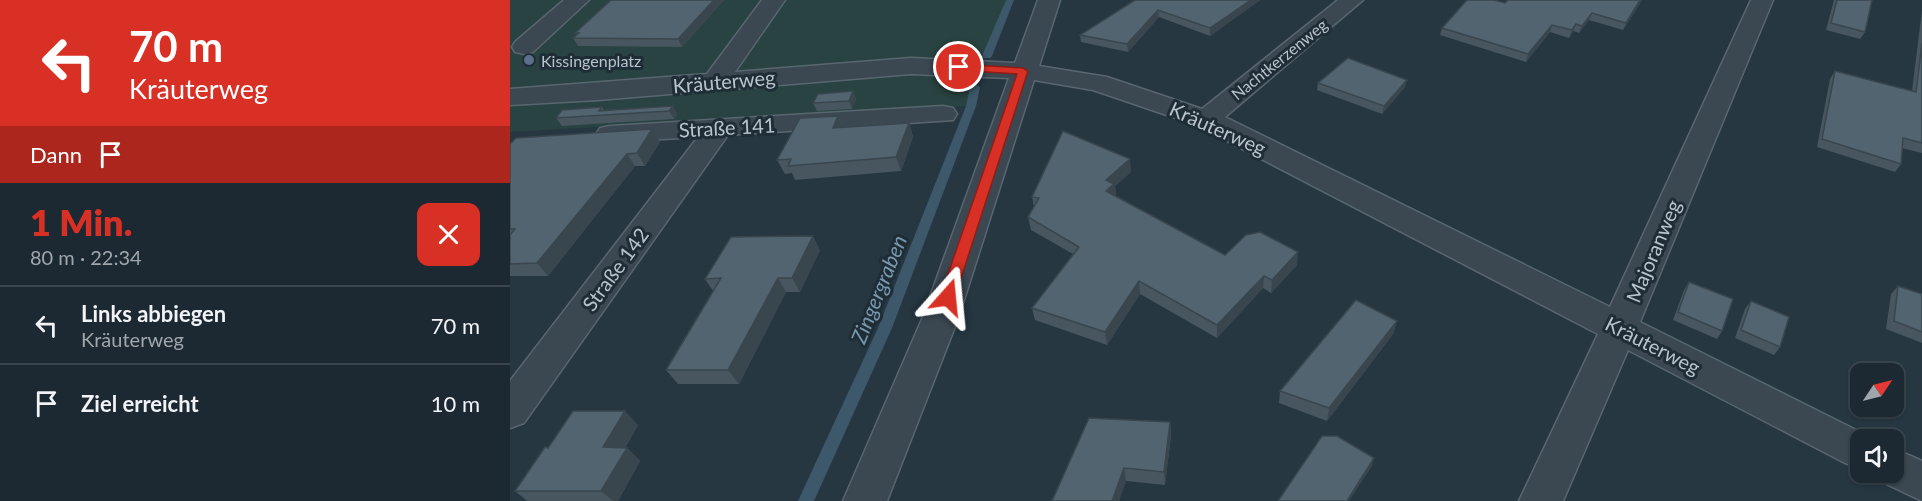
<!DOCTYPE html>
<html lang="de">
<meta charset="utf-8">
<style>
:root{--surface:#1c2932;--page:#29353e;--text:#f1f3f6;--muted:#a0a6ac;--line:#3a454d;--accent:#d93025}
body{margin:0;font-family:Lato,sans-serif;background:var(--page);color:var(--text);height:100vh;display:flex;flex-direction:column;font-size:22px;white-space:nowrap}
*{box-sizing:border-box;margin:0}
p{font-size:20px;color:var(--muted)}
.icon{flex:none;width:33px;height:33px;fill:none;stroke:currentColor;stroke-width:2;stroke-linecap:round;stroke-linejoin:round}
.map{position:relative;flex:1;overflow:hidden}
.drawer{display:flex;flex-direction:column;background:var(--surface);width:510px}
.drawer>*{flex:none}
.hud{background:#d93025;color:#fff;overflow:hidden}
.needle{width:39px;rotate:55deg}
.fabs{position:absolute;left:1340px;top:363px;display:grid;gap:12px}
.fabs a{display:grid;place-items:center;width:54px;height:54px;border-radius:12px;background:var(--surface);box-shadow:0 2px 4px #0004,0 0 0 2px var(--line);font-size:30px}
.pin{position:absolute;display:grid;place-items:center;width:51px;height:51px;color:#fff;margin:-26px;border:3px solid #fff;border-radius:50%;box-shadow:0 2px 6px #0007}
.me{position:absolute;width:66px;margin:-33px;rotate:18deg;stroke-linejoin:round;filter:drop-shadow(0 0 4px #0008)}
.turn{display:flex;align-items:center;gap:21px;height:126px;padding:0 30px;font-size:27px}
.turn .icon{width:78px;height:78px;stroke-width:2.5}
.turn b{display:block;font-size:42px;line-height:51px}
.then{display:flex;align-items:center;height:57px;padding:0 30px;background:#0003;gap:12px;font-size:22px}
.round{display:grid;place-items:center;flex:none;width:63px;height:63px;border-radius:12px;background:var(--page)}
.overview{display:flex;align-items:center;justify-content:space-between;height:102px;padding:0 30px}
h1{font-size:36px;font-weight:800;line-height:45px;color:var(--accent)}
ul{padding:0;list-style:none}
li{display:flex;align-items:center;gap:18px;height:78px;padding:0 30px;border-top:2px solid var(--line)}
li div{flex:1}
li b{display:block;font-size:22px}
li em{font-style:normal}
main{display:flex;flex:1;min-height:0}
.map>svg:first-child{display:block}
.green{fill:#284341}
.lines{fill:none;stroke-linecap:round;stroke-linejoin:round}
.stream{fill:#3c586a;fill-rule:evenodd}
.minor-casing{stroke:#59666f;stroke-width:3}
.minor{fill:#3b4852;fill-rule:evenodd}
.wall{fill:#47565f}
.shaded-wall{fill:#39464e}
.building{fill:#52646f;stroke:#39464e;stroke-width:1.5}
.route{fill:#d93025;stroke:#8d1f18;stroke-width:1.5}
.service-dot{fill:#5c6f8a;stroke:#1f2d37;stroke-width:2}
.labels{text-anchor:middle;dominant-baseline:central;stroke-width:6;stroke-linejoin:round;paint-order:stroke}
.far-street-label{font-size:16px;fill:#b8c3cc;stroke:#1f2d37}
.far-poi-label{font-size:16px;fill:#b8c3cc;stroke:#1f2d37;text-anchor:start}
.street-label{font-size:20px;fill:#b8c3cc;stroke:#1f2d37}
.water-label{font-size:21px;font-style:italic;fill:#7898ae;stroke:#1f2d37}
</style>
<main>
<section class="drawer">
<div class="hud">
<div class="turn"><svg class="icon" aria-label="left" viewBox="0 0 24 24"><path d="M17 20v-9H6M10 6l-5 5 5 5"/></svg><div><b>70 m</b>Kräuterweg</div></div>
<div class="then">Dann<svg class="icon" aria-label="arrive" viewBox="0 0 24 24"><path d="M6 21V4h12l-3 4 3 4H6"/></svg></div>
</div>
<div class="overview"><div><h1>1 Min.</h1><p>80 m · 22:34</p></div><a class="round" style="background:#d93025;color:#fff"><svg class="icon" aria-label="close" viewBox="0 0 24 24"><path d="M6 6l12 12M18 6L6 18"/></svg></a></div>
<ul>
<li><svg class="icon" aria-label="left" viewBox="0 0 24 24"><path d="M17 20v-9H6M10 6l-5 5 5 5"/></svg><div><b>Links abbiegen</b><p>Kräuterweg</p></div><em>70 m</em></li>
<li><svg class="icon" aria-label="arrive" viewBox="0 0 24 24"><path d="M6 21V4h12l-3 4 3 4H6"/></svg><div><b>Ziel erreicht</b></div><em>10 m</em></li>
</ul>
</section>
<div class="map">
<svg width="1412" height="501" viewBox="0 0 1412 501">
<rect width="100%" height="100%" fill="#263742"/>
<polygon class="green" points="0,0 499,0 456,106 0,132"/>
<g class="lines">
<g class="stream">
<polygon points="496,0 504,0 482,56 480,58 474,58 472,56"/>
<polygon points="465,84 470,87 466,106 382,328 304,501 288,501 368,328 456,106 460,87"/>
</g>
<g class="minor-casing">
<g id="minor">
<polygon points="54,0 79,0 23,52 14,54 5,52 2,47 5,42"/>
<polygon points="252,0 275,0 225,72 401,58 505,63 528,0 550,0 529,66 597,77 692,109 828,0 853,0 715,117 1100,307 1241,0 1263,0 1130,322 1366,440 1350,440 1350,468 1335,463 1118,350 1053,501 1009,501 1088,334 686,125 583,90 524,80 448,319 377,501 333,501 412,319 499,78 401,74 88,100 0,105 0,89 197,74"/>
<polygon points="433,106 443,108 447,114 443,120 218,135 14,423 0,428 0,381 188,137 100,142 90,140 86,134 90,128 100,126"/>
<polygon points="1383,448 1412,461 1412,501 1368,480 1364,472 1383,472"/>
</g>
</g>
<use href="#minor" class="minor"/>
</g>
<g class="wall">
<polygon points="214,0 172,47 68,46 63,38 67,35 65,33"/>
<polygon points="625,0 750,0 700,36 649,17 618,52 571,42 570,35"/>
<polygon points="998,0 1132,0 1113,30 1079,20 1069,33 1063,31 1059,38 1040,32 1016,62 930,35 932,28 995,3"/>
<polygon points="1324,0 1362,0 1355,32 1350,39 1316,30"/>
<polygon points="1412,10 1412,153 1392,148 1391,164 1385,172 1307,147 1320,79 1325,71 1402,91"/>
<polygon points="808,83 895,87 872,114 807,90"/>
<polygon points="343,91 346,99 342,109 307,111 303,103"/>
<polygon points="163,106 167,114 164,119 52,126 46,118 92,107 94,110"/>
<polygon points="328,116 333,127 399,123 403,137 391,171 285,180 282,173 275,174 267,160"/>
<polygon points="142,129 150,142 135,166 125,166 38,276 0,276 0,144"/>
<polygon points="621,172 605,186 606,196 715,255 787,265 761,293 753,288 707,338 630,294 597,345 525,320 522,308 563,254 521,230 518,217 524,207 522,197"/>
<polygon points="310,250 290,292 276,292 229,384 168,384 156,370 203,291 195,279"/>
<polygon points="1179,282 1212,331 1207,339 1163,320 1174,290"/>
<polygon points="1388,286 1412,294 1412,343 1376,329 1381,294"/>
<polygon points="1241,301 1270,347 1264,355 1225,338 1235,309"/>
<polygon points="887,321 883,334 817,421 769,403 770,391"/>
<polygon points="660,422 661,435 655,485 616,481 609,501 542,501"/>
<polygon points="128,425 115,448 117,448 130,461 108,501 17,501 5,491 38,448"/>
</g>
<g class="shaded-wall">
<polygon points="204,0 214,0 172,47 168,39"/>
<polygon points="741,0 750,0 700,36 700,28"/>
<polygon points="1130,0 1132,0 1113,30 1116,23"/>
<polygon points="648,10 649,17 618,52 617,44"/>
<polygon points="1082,13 1079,20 1069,33 1072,26"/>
<polygon points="1066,24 1063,31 1059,38 1062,30"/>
<polygon points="1042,25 1040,32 1016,62 1018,54"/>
<polygon points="897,80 895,87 872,114 874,106"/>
<polygon points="343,91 346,99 342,109 339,101"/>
<polygon points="163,106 167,114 164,119 159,111"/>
<polygon points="328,116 334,130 323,128"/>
<polygon points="399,123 403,137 391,171 386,157"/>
<polygon points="142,129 150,142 135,166 127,153"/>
<polygon points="117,154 125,166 38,276 27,263"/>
<polygon points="620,159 621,172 605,186 606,196 596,191 596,180"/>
<polygon points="303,236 310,250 290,292 282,278"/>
<polygon points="788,252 787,265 761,293 762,280"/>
<polygon points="754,276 753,288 707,338 707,325"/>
<polygon points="268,278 276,292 229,384 218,370"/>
<polygon points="629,281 630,294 597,345 595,332"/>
<polygon points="887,321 883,334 817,421 819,408"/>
<polygon points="115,411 128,425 107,461 93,447"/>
<polygon points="660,422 661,435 655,485 654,472"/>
<polygon points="117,448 130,461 108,501 103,501 91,491"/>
<polygon points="864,458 862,466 839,501 837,501"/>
<polygon points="614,468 616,481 609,501 602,501"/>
</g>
<g class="building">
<polygon points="101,0 204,0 168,39 63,38 69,33 65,33"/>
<polygon points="625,0 741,0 700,28 648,10 617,44 570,35"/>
<polygon points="957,0 984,0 995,3 998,0 1130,0 1116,23 1082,13 1072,26 1066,24 1062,30 1042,25 1018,54 932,28"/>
<polygon points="1327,0 1362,0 1355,32 1321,23"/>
<polygon points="1412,43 1412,143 1393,138 1391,164 1312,139 1325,71 1406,92"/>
<polygon points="838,58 897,80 874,106 808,83"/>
<polygon points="343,91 339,101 303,103 308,94"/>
<polygon points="163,106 159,111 46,118 52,110 92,107 89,111"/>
<polygon points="328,116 323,128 399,123 386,157 278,166 281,159 267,160 290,118"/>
<polygon points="142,129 127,153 117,154 27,263 0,264 0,235 5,229 0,229 0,144 6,138"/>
<polygon points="553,131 620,159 596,180 604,184 596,191 715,255 736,235 750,232 788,252 762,280 754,276 707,325 629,281 595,332 522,308 569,247 518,217 529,198 522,197"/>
<polygon points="303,236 282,278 268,278 218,370 156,370 211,278 195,279 221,237"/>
<polygon points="1179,282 1223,299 1212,331 1168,312"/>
<polygon points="1388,286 1412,294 1412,332 1384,321"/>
<polygon points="846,300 887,321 819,408 770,391"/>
<polygon points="1241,301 1279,317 1270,347 1231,330"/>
<polygon points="63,411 115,411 93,447 117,448 91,491 5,491 35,447 38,448"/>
<polygon points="579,418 660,422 654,472 614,468 602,501 542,501"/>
<polygon points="812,436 827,436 864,458 837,501 768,501"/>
</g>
<polygon class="route" points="449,64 513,68 518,71 445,297 438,302 430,297 507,74 445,70 443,67"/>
<circle class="service-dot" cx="19" cy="60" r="6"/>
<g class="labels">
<g class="far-street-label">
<text transform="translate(769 59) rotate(-39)">Nachtkerzenweg</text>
</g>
<g class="far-poi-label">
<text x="31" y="60">Kissingenplatz</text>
</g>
<g class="street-label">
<text transform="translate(214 81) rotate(-5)">Kräuterweg</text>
<text transform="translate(217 127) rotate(-3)">Straße 141</text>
<text transform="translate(708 128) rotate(24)">Kräuterweg</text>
<text transform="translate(1143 251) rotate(-67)">Majoranweg</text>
<text transform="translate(105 269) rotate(-54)">Straße 142</text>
<text transform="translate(1143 345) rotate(27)">Kräuterweg</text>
</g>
<g class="water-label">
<text transform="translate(368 289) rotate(-68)">Zingergraben</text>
</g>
</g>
</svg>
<div class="fabs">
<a><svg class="needle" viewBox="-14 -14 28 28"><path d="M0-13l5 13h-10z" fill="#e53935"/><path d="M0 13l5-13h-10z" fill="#a0a6ac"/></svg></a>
<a><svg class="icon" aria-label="sound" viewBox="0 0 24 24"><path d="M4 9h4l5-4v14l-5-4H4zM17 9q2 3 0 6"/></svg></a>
</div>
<div class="pin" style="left:449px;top:67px;background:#d93025"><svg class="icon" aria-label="arrive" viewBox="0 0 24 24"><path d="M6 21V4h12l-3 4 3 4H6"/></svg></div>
<svg class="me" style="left:438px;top:297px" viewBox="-20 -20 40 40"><path d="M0-17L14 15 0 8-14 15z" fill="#d93025" stroke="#fff" stroke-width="4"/></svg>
</div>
</main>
